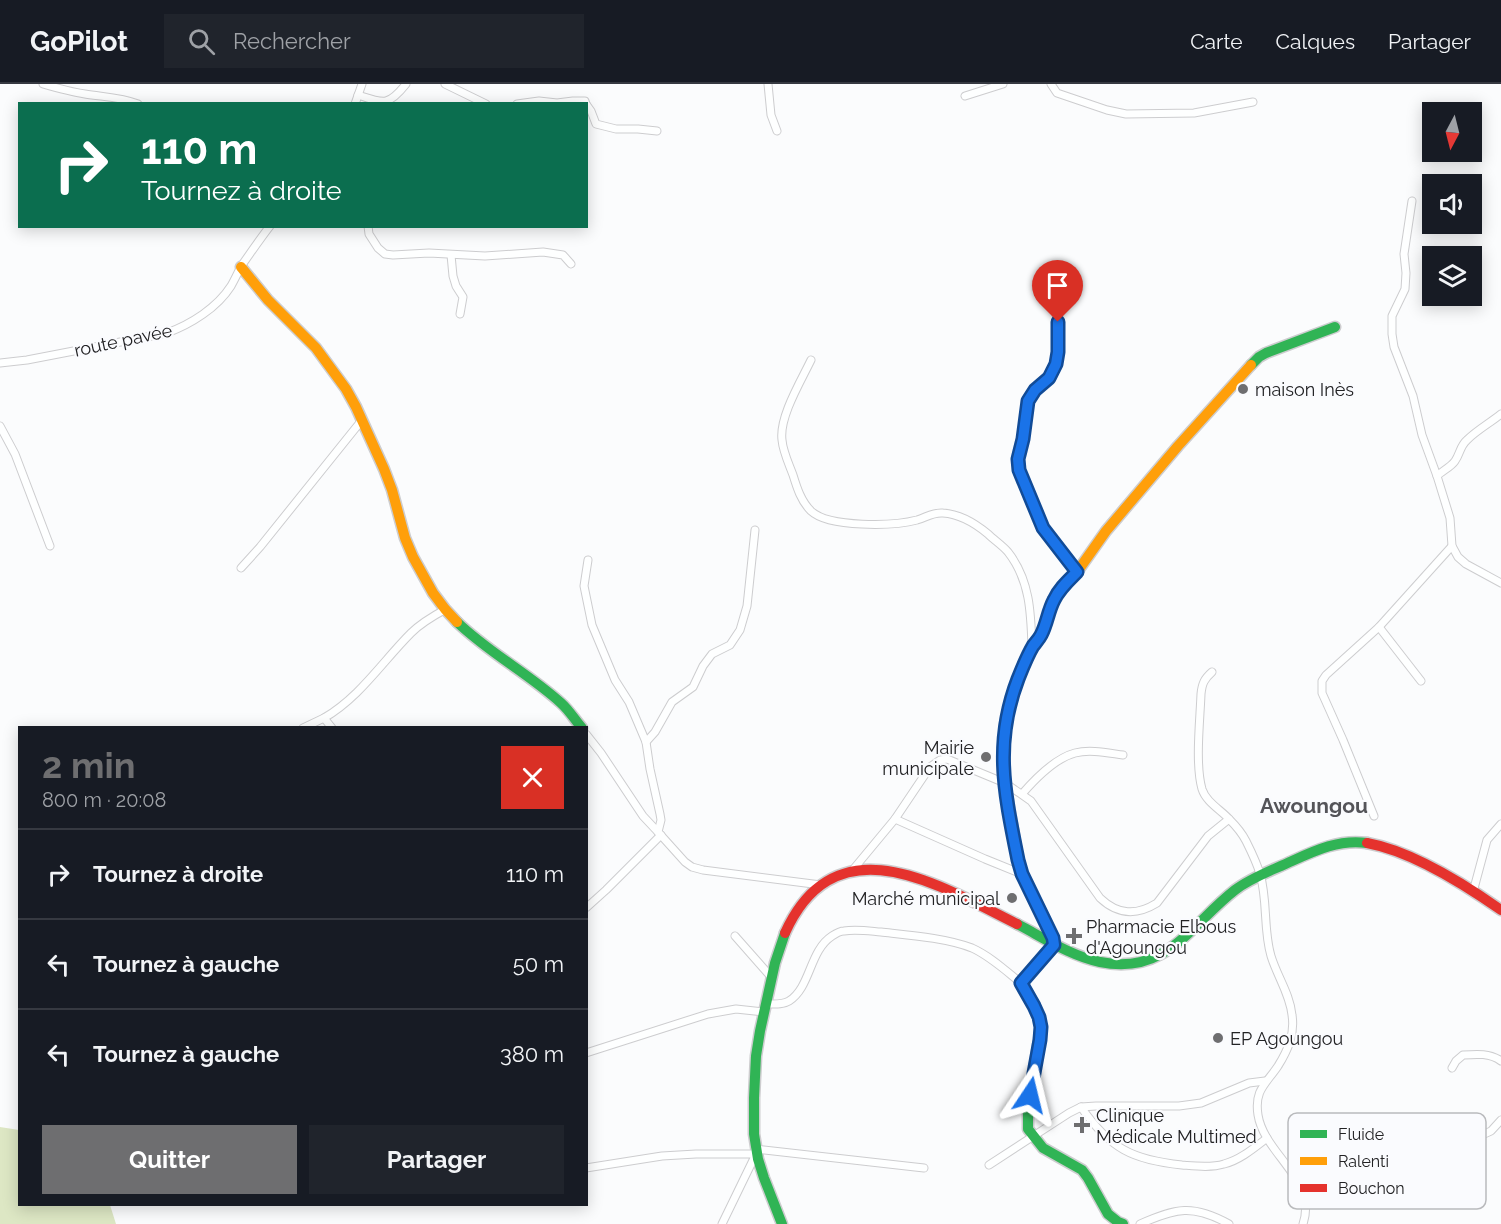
<!DOCTYPE html>
<html lang="fr">
<meta charset="utf-8">
<style>
:root{--surface:#171b24;--page:#20242c;--text:#f1f3f6;--muted:#9ea1a6;--line:#363941;--accent:#6e6e70}
body{margin:0;font-family:Raleway,sans-serif;background:var(--page);color:var(--text);height:100vh;display:flex;flex-direction:column;font-size:22px;white-space:nowrap}
*{box-sizing:border-box;margin:0}
p{font-size:20px;color:var(--muted)}
.icon{flex:none;width:33px;height:33px;fill:none;stroke:currentColor;stroke-width:2;stroke-linecap:round;stroke-linejoin:round}
.map{position:relative;flex:1;overflow:hidden}
.details{position:absolute;left:18px;top:642px;width:570px;height:480px;display:flex;flex-direction:column;background:var(--surface);border-radius:0px;box-shadow:0 3px 15px #0003}
.details>*{flex:none}
.hud{position:absolute;left:18px;top:18px;width:570px;height:126px;border-radius:0px;box-shadow:0 3px 15px #0003;background:#0b6e4f;color:#fff;overflow:hidden}
.needle{width:39px;rotate:187deg}
.controls{position:absolute;left:1422px;top:18px;display:grid;gap:12px}
.controls a{display:grid;place-items:center;width:60px;height:60px;border-radius:0px;background:var(--surface);box-shadow:0 3px 15px #0003;font-size:30px}
.pin{position:absolute;display:grid;place-items:center;width:51px;height:51px;color:#fff;margin:-62px -26px;border-radius:50% 50% 50% 0;rotate:-45deg;box-shadow:0 0 6px #0007}
.pin .icon{rotate:45deg}
.me{position:absolute;width:66px;margin:-33px;rotate:10deg;stroke-linejoin:round;filter:drop-shadow(0 0 4px #0008)}
.turn{display:flex;align-items:center;gap:21px;height:126px;padding:0 24px;font-size:27px}
.turn .icon{width:78px;height:78px;stroke-width:2.5}
.turn b{display:block;font-size:42px;line-height:51px}
.round{display:grid;place-items:center;flex:none;width:63px;height:63px;border-radius:0px;background:var(--page)}
.summary{display:flex;align-items:center;justify-content:space-between;height:102px;padding:0 24px}
h1{font-size:36px;font-weight:700;line-height:45px;color:var(--accent)}
.cta{display:flex;gap:12px;margin-top:auto;padding:12px 24px}
.cta a{flex:1;height:69px;border-radius:0px;background:var(--accent);color:#fff;font-size:24px;font-weight:700;line-height:69px;text-align:center}
.cta a+a{background:var(--page);color:var(--text)}
ul{padding:0;list-style:none}
li{display:flex;align-items:center;gap:18px;height:90px;padding:0 24px;border-top:2px solid var(--line)}
li div{flex:1}
li b{display:block;font-size:22px}
li em{font-style:normal}
header{display:flex;align-items:center;gap:36px;box-sizing:border-box;height:84px;padding:0 30px;background:var(--surface);border-bottom:2px solid var(--line)}
header strong{font-size:28px}
nav{display:flex;gap:33px;margin-inline-start:auto;font-size:21px}
.search{width:420px;height:54px;background:var(--page);display:flex;align-items:center;gap:15px;box-sizing:border-box;padding:0 21px;border-radius:0px;color:var(--muted);font-size:22px}
.map>svg:first-child{display:block}
.green{fill:#dde7c4}
.lines{fill:none;stroke-linecap:round;stroke-linejoin:round}
.street-casing{stroke:#cdcdcf;stroke-width:9}
.fast-casing{stroke:#cdcdcf;stroke-width:13}
.slow-casing{stroke:#cdcdcf;stroke-width:13}
.jam-casing{stroke:#cdcdcf;stroke-width:13}
.street{stroke:#feffff;stroke-width:7}
.fast{stroke:#30b455;stroke-width:10}
.slow{stroke:#ff9f0a;stroke-width:10}
.jam{stroke:#e5322d;stroke-width:10}
.route-casing{stroke:#114b97;stroke-width:15}
.route{stroke:#1a73e8;stroke-width:10}
.poi-dot{fill:#6e6e70;stroke:#fafbfe;stroke-width:2}
.labels{text-anchor:middle;dominant-baseline:central;stroke-width:4.5;stroke-linejoin:round;paint-order:stroke}
.street-label{font-size:18px;fill:#222224;stroke:#fafbfe}
.poi-label{font-size:18px;fill:#222224;stroke:#fafbfe;text-anchor:start}
.quarter-label{font-size:21px;font-weight:bold;fill:#545459;stroke:#fafbfe}
.key{fill:#fafbfe;stroke:#b9babd;stroke-width:1.5}
.key-label{font-size:16px;fill:#222224}
</style>
<header>
<strong>GoPilot</strong>
<div class="search"><svg class="icon" aria-label="search" viewBox="0 0 24 24"><circle cx="10" cy="10" r="6"/><path d="M15 15l6 6"/></svg>Rechercher</div>
<nav><a>Carte</a><a>Calques</a><a>Partager</a></nav>
</header>
<div class="map">
<svg width="1501" height="1140" viewBox="0 0 1501 1140">
<rect width="100%" height="100%" fill="#fbfcfd"/>
<polygon class="green" points="0,1043 19,1046 20,1120 110,1121 116,1140 0,1140"/>
<g class="lines">
<g class="street-casing">
<g id="street">
<path d="M43,0C57,4 71,8 85,10C103,13 121,13 138,20"/>
<polyline points="445,0 486,20"/>
<polyline points="768,0 771,31 777,47"/>
<polyline points="1051,0 1057,9 1107,26 1126,30 1194,29 1253,18"/>
<path d="M358,11C383,19 388,23 406,0"/>
<polyline points="965,12 1003,0"/>
<polyline points="355,20 362,0"/>
<polyline points="517,20 539,17 557,19 573,17 585,17 586,20"/>
<polyline points="586,20 591,27 596,40 616,45 638,45 657,47"/>
<polyline points="1412,117 1404,170 1406,189 1405,205 1392,232 1392,250 1394,263 1413,312 1422,351 1437,392"/>
<polyline points="368,142 369,150 378,164 385,170 393,171 429,169 485,172 543,168 563,171 571,180"/>
<polyline points="451,171 453,192 456,202 463,213 460,230"/>
<polyline points="1053,219 1058,238 1058,268 1056,280 1049,294 1035,306 1028,317 1023,355 1018,375 1019,385 1043,444 1077,488"/>
<path d="M811,276C801,297 779,333 782,356C783,368 789,380 793,391C797,404 801,417 811,427C829,444 894,442 917,436C927,433 933,428 943,429C959,430 976,440 988,450C994,456 1002,461 1008,468C1030,496 1031,529 1032,563"/>
<path d="M0,279L27,276L167,249C191,240 217,224 231,202C235,195 238,188 242,181C251,168 260,155 270,142"/>
<path d="M1501,330C1490,339 1477,346 1467,356C1460,362 1460,370 1455,377C1451,383 1442,387 1437,392L1450,434L1452,462L1458,473L1466,480L1501,499"/>
<polyline points="0,342 15,370 50,462"/>
<polyline points="588,476 584,502 592,541 615,596 629,618 646,658 650,685 660,730 661,736 658,748 685,778 692,783 703,786 821,801"/>
<polyline points="241,484 260,463 362,336"/>
<polyline points="1379,543 1421,597"/>
<path d="M1212,588C1204,595 1202,600 1201,610C1200,637 1195,680 1202,705C1206,718 1221,726 1229,735C1236,742 1242,749 1246,757C1251,767 1257,779 1260,790C1268,817 1263,845 1271,872C1277,892 1290,910 1292,931C1295,950 1288,966 1278,982C1266,1000 1254,1006 1258,1031C1264,1070 1318,1096 1303,1140"/>
<polyline points="303,644 324,634"/>
<path d="M332,644L324,634C360,613 382,578 411,549C421,539 433,532 446,525"/>
<polyline points="586,650 601,669 643,732 658,748"/>
<polyline points="646,658 655,648 672,618 693,603 703,582 712,570 730,561 740,546 747,522 755,446"/>
<path d="M1022,710C1035,695 1056,674 1075,669C1090,665 1108,669 1123,671"/>
<polyline points="1374,732 1343,656 1322,609 1322,597 1326,591 1379,543 1452,462"/>
<polyline points="895,735 985,775 1022,790"/>
<path d="M851,788L895,735L930,683L940,676L947,675L1005,699L1031,717L1100,814C1118,831 1136,832 1157,819L1208,752L1229,735"/>
<polyline points="1473,808 1487,756 1501,740"/>
<polyline points="586,824 606,806 661,751"/>
<polyline points="735,852 772,894"/>
<path d="M766,920C774,920 783,921 789,917C811,903 809,867 832,852C835,850 841,847 844,847C856,845 869,847 881,848C908,851 947,854 972,864C990,872 1006,887 1021,899"/>
<polyline points="586,969 708,930 736,925 764,928"/>
<path d="M1452,984L1456,977L1463,971C1477,970 1490,969 1501,977"/>
<polyline points="1081,1023 1096,1022 1179,1022 1201,1019 1249,999 1265,997"/>
<polyline points="1480,1052 1491,1047 1501,1036"/>
<polyline points="755,1065 924,1084"/>
<path d="M989,1081L1069,1029L1081,1023C1110,1065 1133,1076 1182,1081C1195,1082 1211,1084 1224,1080C1240,1076 1254,1064 1267,1054"/>
<polyline points="586,1084 662,1072 696,1070 756,1070 722,1140"/>
<path d="M1140,1140C1176,1124 1193,1120 1229,1140"/>
</g>
</g>
<g class="fast-casing">
<g id="fast">
<polyline points="1251,281 1259,273 1266,269 1335,243"/>
<path d="M457,538C489,569 528,589 561,619C569,626 575,636 582,644"/>
<path d="M1017,840C1044,854 1071,872 1100,878C1167,892 1191,840 1235,806C1252,793 1273,786 1292,777C1316,766 1340,755 1367,759"/>
<path d="M1030,888L1021,899C1030,913 1038,927 1041,943L1028,1025V1045L1043,1064L1082,1086L1088,1094L1108,1130L1118,1138L1123,1140"/>
<polyline points="782,1140 764,1094 758,1075 754,1050 754,1014 756,972 760,947 775,879 785,849"/>
</g>
</g>
<g class="slow-casing">
<g id="slow">
<polyline points="241,183 268,216 316,264 346,305 356,323 384,385 392,406 405,454 413,473 433,509 445,525 457,538"/>
<polyline points="1043,547 1053,517 1062,504 1077,488 1106,447 1178,362 1251,281"/>
</g>
</g>
<g class="jam-casing">
<g id="jam">
<path d="M1367,759C1411,767 1464,800 1501,826"/>
<path d="M785,849C836,736 939,801 1017,840"/>
<polyline points="1030,888 1054,861 1053,854 1022,790 1018,776 1003,687 1005,640 1010,618 1018,595 1032,563 1043,547"/>
</g>
</g>
<use href="#street" class="street"/>
<use href="#fast" class="fast"/>
<use href="#slow" class="slow"/>
<use href="#jam" class="jam"/>
</g>
<g class="lines">
<g class="route-casing">
<path id="route" d="M1030,1011L1040,956L1041,943L1039,933L1034,922L1021,899L1054,861L1053,854L1022,790L1018,776C1005,711 993,660 1018,595C1022,585 1027,572 1033,562C1036,558 1039,555 1041,551C1047,540 1048,527 1054,516C1059,505 1068,497 1077,488L1043,444L1019,386L1018,375L1023,355L1028,317L1035,306L1049,294L1056,280L1058,268V238"/>
</g>
<use href="#route" class="route"/>
</g>
<g class="poi-dot">
<circle cx="1243" cy="305" r="6"/>
<circle cx="986" cy="673" r="6"/>
<circle cx="1012" cy="814" r="6"/>
<path d="M1071 843h6v6h6v6h-6v6h-6v-6h-6v-6h6z"/>
<circle cx="1218" cy="954" r="6"/>
<path d="M1079 1032h6v6h6v6h-6v6h-6v-6h-6v-6h6z"/>
</g>
<g class="labels">
<g class="street-label">
<text transform="translate(123 256) rotate(-12)">route pavée</text>
</g>
<g class="poi-label">
<text x="1255" y="305">maison Inès</text>
<text x="974" y="663" text-anchor="end">Mairie<tspan x="974" dy="21">municipale</tspan></text>
<text x="1000" y="814" text-anchor="end">Marché municipal</text>
<text x="1086" y="842">Pharmacie Elbous<tspan x="1086" dy="21">d'Agoungou</tspan></text>
<text x="1230" y="954">EP Agoungou</text>
<text x="1096" y="1031">Clinique<tspan x="1096" dy="21">Médicale Multimed</tspan></text>
</g>
<g class="quarter-label">
<text x="1314" y="721">Awoungou</text>
</g>
</g>
<rect x="1288" y="1029" width="198" height="96" rx="9" class="key"/>
<rect x="1300" y="1046" width="27" height="8" fill="#30b455"/>
<rect x="1300" y="1073" width="27" height="8" fill="#ff9f0a"/>
<rect x="1300" y="1100" width="27" height="8" fill="#e5322d"/>
<g class="key-label">
<text x="1338" y="1056">Fluide</text>
<text x="1338" y="1083">Ralenti</text>
<text x="1338" y="1110">Bouchon</text>
</g>
</svg>
<div class="controls">
<a><svg class="needle" viewBox="-14 -14 28 28"><path d="M0-13l5 13h-10z" fill="#e53935"/><path d="M0 13l5-13h-10z" fill="#9ea1a6"/></svg></a>
<a><svg class="icon" aria-label="sound" viewBox="0 0 24 24"><path d="M4 9h4l5-4v14l-5-4H4zM17 9q2 3 0 6"/></svg></a>
<a><svg class="icon" aria-label="layers" viewBox="0 0 24 24"><path d="M12 4l9 5-9 5-9-5zM3 14l9 5 9-5"/></svg></a>
</div>
<div class="pin" style="left:1058px;top:238px;background:#d93025"><svg class="icon" aria-label="arrive" viewBox="0 0 24 24"><path d="M6 21V4h12l-3 4 3 4H6"/></svg></div>
<svg class="me" style="left:1030px;top:1011px" viewBox="-20 -20 40 40"><path d="M0-17L14 15 0 8-14 15z" fill="#1a73e8" stroke="#fff" stroke-width="4"/></svg>
<div class="hud">
<div class="turn"><svg class="icon" aria-label="right" viewBox="0 0 24 24"><path d="M7 20v-9h11M14 6l5 5-5 5"/></svg><div><b>110 m</b>Tournez à droite</div></div>
</div>
<section class="details">
<div class="summary"><div><h1>2 min</h1><p>800 m · 20:08</p></div><a class="round" style="background:#d93025;color:#fff"><svg class="icon" aria-label="close" viewBox="0 0 24 24"><path d="M6 6l12 12M18 6L6 18"/></svg></a></div>
<ul>
<li><svg class="icon" aria-label="right" viewBox="0 0 24 24"><path d="M7 20v-9h11M14 6l5 5-5 5"/></svg><div><b>Tournez à droite</b></div><em>110 m</em></li>
<li><svg class="icon" aria-label="left" viewBox="0 0 24 24"><path d="M17 20v-9H6M10 6l-5 5 5 5"/></svg><div><b>Tournez à gauche</b></div><em>50 m</em></li>
<li><svg class="icon" aria-label="left" viewBox="0 0 24 24"><path d="M17 20v-9H6M10 6l-5 5 5 5"/></svg><div><b>Tournez à gauche</b></div><em>380 m</em></li>
</ul>
<div class="cta"><a>Quitter</a><a>Partager</a></div>
</section>
</div>
